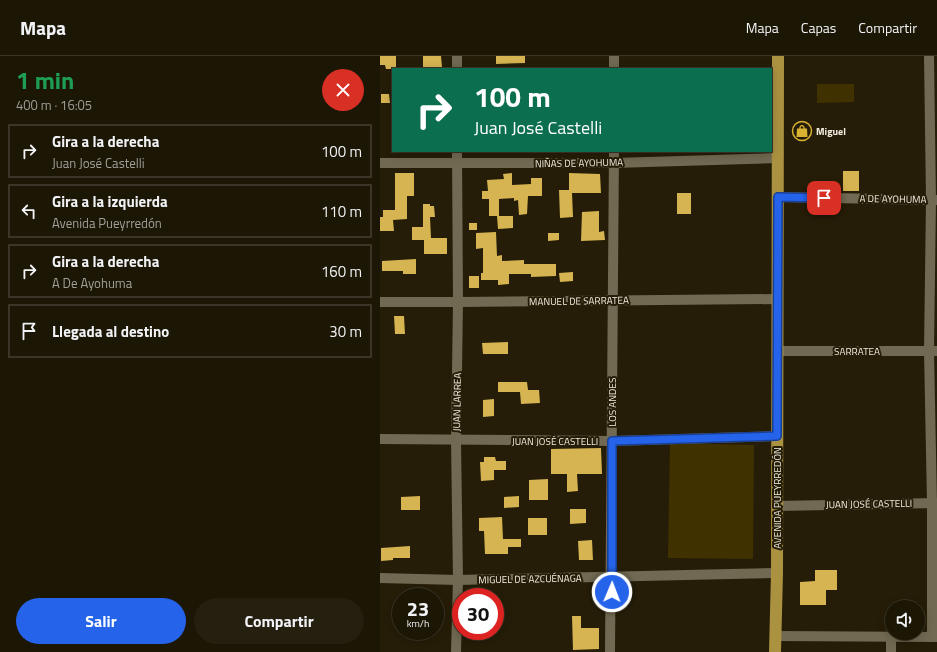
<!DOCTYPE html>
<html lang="es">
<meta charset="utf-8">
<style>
:root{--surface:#1c1605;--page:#251f0f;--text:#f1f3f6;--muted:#a09f9a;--line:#3a3527;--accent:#2563eb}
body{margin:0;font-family:"Titillium Web",sans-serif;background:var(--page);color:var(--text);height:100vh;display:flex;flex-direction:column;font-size:15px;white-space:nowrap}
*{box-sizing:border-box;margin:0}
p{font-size:13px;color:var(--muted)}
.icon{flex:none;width:22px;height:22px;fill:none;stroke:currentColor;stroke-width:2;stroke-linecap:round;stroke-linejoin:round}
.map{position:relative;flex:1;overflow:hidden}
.drawer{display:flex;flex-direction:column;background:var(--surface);width:380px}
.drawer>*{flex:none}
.hud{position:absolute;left:12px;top:12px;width:380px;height:84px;border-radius:0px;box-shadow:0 2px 10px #0003,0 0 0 1px var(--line);background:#0b6e4f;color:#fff;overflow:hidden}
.controls{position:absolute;left:505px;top:544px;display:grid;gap:8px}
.controls a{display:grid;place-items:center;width:40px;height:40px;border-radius:50%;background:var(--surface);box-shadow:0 2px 10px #0003,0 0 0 1px var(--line);font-size:20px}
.speed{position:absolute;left:12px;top:532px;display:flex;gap:8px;font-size:20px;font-weight:700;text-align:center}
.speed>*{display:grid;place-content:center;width:52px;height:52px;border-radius:50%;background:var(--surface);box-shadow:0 2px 10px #0003,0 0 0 1px var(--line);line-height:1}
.speed small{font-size:10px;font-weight:400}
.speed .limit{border:6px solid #d22;background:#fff;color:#111}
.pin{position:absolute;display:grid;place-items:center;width:34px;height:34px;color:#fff;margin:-17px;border-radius:8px;box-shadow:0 2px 6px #0006}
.me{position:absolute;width:44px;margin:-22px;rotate:1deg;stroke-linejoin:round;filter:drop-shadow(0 0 3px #0008)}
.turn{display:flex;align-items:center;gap:14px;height:84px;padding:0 16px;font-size:18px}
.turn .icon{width:52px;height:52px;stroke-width:2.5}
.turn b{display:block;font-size:28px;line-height:34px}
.round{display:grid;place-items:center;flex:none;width:42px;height:42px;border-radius:21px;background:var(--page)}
.head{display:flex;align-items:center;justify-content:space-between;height:68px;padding:0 16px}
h1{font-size:24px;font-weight:700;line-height:30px;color:#1e9e55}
.action{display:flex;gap:8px;margin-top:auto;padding:8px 16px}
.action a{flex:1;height:46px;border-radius:24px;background:var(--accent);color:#fff;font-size:16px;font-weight:700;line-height:46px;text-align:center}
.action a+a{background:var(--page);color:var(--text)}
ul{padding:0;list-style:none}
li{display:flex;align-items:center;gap:12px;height:54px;margin:0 8px 6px;padding:0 8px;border:2px solid var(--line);border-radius:0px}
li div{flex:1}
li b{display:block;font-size:15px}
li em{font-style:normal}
header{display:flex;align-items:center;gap:24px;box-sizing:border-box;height:56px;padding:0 20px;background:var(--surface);border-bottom:1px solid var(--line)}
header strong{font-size:19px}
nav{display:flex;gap:22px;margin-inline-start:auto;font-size:14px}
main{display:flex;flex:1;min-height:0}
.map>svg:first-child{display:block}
.green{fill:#403100}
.building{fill:#d5b451}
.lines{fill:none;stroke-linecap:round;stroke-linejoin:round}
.minor{stroke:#716951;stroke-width:10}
.major{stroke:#ab9241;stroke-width:12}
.route-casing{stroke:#184099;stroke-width:10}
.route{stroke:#2563eb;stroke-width:7}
.labels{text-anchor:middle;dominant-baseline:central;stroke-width:4;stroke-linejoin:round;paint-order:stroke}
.poi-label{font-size:10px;font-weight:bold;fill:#f2ede0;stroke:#251d07;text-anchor:start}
.street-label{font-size:10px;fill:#f2ede0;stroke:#251d07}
</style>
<header>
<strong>Mapa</strong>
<nav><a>Mapa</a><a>Capas</a><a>Compartir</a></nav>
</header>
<main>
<section class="drawer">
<div class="head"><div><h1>1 min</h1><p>400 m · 16:05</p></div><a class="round" style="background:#d93025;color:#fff"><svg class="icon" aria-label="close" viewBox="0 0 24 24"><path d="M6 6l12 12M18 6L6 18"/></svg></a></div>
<ul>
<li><svg class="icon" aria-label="right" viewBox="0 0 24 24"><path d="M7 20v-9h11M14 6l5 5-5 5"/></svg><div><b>Gira a la derecha</b><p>Juan José Castelli</p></div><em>100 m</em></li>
<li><svg class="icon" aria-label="left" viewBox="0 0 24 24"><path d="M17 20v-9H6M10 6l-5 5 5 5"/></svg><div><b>Gira a la izquierda</b><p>Avenida Pueyrredón</p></div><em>110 m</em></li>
<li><svg class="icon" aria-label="right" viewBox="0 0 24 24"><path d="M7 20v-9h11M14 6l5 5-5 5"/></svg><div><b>Gira a la derecha</b><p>A De Ayohuma</p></div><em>160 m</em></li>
<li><svg class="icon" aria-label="arrive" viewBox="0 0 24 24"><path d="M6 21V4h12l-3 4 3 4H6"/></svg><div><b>Llegada al destino</b></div><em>30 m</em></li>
</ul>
<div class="action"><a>Salir</a><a>Compartir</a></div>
</section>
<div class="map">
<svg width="557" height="596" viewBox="0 0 557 596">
<rect width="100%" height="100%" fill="#251d07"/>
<g class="green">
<polygon points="437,28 474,28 474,46 437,47"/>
<polygon points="290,387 374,389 373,503 288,502"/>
</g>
<g class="building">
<polygon points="0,0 16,0 16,13 6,13 5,9 0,9"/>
<polygon points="43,0 61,0 62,11 43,12"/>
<polygon points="116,0 145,0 145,7 116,8"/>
<polygon points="1,38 9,38 10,47 1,47"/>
<rect x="463" y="115" width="16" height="20"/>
<polygon points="15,117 34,117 34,140 27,140 27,163 13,164 14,175 0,175 0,161 3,161 3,154 15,154"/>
<polygon points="132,117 132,129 151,128 151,122 162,122 162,140 148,140 147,158 139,159 138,144 134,145 134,142 119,143 119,160 109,160 109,143 102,143 102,135 108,135 107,124 124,123 123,118"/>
<polygon points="189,117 220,118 221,137 192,137 193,161 180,162 179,134 189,134"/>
<rect x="297" y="137" width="14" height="21"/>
<polygon points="43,148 50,148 50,150 54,150 55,161 50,161 51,182 67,182 67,198 44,198 44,184 32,184 32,171 43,171"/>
<polygon points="219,155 219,176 224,175 225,184 201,185 202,156"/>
<polygon points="117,160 133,160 133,172 118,173"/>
<rect x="89" y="167" width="8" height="7"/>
<polygon points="116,176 117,200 122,199 122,205 144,204 144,208 176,208 176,220 151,221 151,218 129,218 129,228 118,229 118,224 101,224 101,217 103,217 103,192 96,193 96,177"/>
<polygon points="168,177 179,177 179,184 168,185"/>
<polygon points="36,203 36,218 23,218 23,215 2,215 2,205"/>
<polygon points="193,216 193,225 180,226 179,217"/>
<rect x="89" y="220" width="10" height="12"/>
<polygon points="14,260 24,260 25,278 15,278"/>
<polygon points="128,286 128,298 103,298 102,287"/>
<polygon points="118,326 147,326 148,334 159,334 160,347 141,348 140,336 118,336"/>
<polygon points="114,343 114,360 103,361 103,344"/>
<polygon points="221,392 222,418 197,418 198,435 187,436 187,418 171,418 171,393"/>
<polygon points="104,401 115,401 116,405 126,405 126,414 114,414 114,424 101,425 100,406 104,406"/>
<polygon points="168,423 168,444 149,444 149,424"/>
<polygon points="40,440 40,454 21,454 21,441"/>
<polygon points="139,440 139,451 124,452 124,441"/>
<polygon points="190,453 206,453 206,467 190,468"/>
<polygon points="122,461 123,483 141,483 141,491 128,491 128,498 105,498 104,475 99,475 99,462"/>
<rect x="148" y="462" width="19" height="17"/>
<polygon points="212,484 213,504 199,504 198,485"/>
<polygon points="30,490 30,502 13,502 13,504 1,505 1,492"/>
<polygon points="435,514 457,514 457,534 446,534 446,549 420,549 420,526 435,525"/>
<polygon points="192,560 201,560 201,572 219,572 219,593 193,594"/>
</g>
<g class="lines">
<g class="minor">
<polyline points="77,0 77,13"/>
<polyline points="234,0 234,13"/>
<polyline points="549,0 551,144 549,295 552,447 552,581"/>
<polyline points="0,107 234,107 398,102"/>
<polyline points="398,141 557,144"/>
<polyline points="0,246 78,246 397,243"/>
<polyline points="397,295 557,295"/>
<polyline points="0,383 232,385 397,380"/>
<polyline points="396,450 557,447"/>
<polyline points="0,522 78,524 397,517"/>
<polyline points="396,580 557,581"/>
<polyline points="76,596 78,524 76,384 78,246 77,95"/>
<polyline points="230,596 234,95"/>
<polyline points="511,596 511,580"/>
</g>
<polyline class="major" points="395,596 397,517 398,0"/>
</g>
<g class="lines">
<g class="route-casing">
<polyline id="route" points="232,536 232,385 397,380 398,141 444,142"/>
</g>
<use href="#route" class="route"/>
</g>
<defs>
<g id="shop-ring" transform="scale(1)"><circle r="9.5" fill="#251d07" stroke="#dab333" stroke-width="1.5"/><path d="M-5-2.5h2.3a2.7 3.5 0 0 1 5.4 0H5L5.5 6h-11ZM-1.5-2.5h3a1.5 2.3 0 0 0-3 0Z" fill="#dab333"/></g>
</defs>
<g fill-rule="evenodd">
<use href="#shop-ring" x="422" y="75"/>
</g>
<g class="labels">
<g class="poi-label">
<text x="436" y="75">Miguel</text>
</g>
<g class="street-label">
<text transform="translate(199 107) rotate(-1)">NIÑAS DE AYOHUMA</text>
<text transform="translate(513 143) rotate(1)">A DE AYOHUMA</text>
<text transform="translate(199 245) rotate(-1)">MANUEL DE SARRATEA</text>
<text x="477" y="295">SARRATEA</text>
<text transform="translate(77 346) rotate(-89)">JUAN LARREA</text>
<text transform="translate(232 346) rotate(-90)">LOS ANDES</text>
<text x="175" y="385">JUAN JOSÉ CASTELLI</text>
<text transform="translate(397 442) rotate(-90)">AVENIDA PUEYRREDÓN</text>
<text transform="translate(489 448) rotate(-1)">JUAN JOSÉ CASTELLI</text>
<text transform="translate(150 523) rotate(-1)">MIGUEL DE AZCUÉNAGA</text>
</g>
</g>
</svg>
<div class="controls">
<a><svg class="icon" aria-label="sound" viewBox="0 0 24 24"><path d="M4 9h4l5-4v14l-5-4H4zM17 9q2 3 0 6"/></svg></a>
</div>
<div class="speed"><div>23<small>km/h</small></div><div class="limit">30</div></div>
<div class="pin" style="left:444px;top:142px;background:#d93025"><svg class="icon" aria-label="arrive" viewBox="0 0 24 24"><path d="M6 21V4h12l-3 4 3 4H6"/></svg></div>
<svg class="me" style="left:232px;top:536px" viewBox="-20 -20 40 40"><circle r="17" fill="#2563eb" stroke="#fff" stroke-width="3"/><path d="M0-11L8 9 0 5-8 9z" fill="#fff"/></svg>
<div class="hud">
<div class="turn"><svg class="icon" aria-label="right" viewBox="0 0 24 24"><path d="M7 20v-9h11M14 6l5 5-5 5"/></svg><div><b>100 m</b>Juan José Castelli</div></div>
</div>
</div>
</main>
